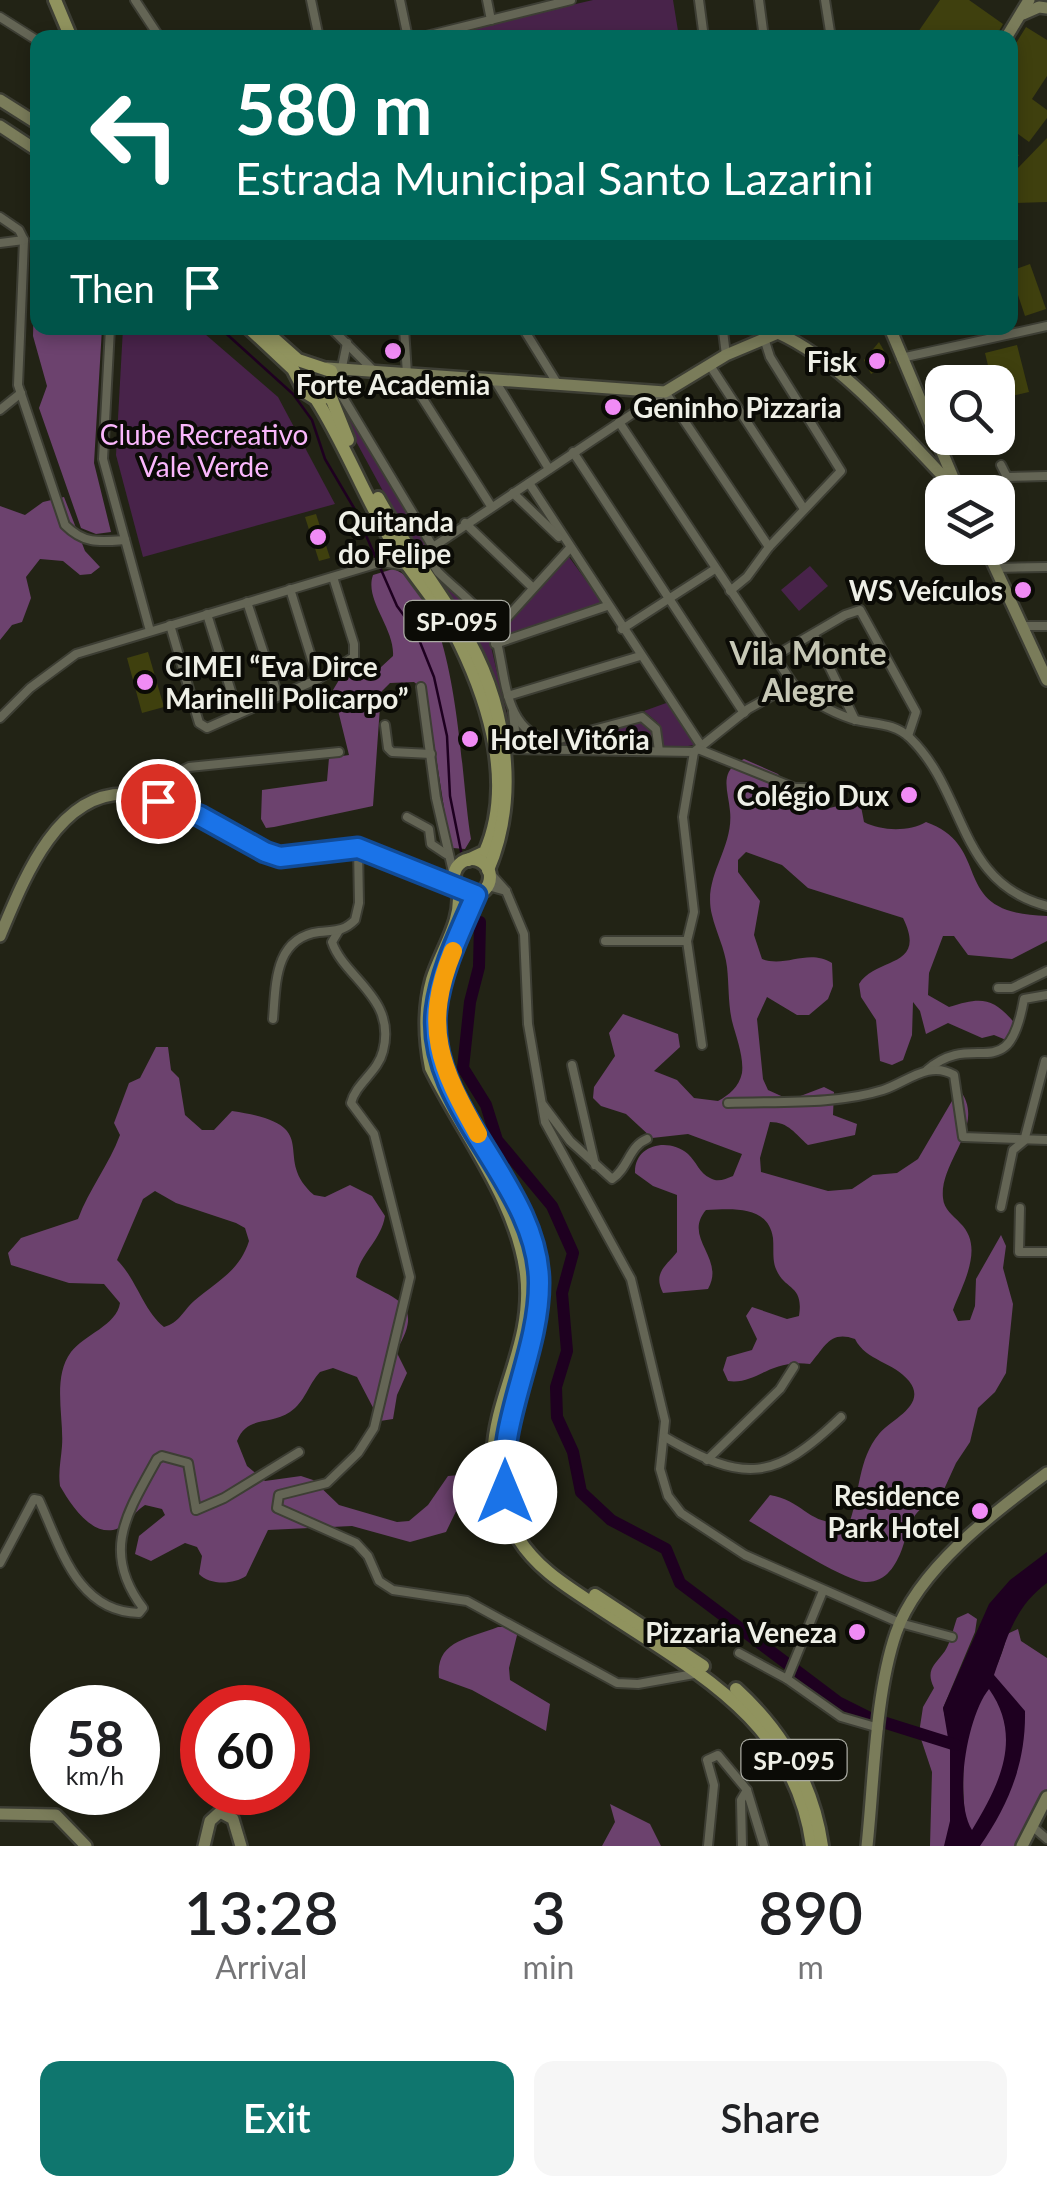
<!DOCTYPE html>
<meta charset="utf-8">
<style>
:root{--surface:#fff;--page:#f6f6f6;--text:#202124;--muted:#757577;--accent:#0f766e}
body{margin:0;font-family:Lato,sans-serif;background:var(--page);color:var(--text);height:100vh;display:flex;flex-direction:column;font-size:38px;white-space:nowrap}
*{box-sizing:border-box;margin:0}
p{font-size:32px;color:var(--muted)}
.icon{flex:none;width:55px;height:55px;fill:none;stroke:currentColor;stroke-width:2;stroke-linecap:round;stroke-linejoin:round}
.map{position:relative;height:1846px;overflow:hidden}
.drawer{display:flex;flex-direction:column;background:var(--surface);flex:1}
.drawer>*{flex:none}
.top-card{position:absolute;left:30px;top:30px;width:988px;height:305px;border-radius:20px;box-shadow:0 5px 15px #0003;background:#00695c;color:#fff;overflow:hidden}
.buttons{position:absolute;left:925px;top:365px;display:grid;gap:20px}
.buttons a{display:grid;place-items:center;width:90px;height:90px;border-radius:20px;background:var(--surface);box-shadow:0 5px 15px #0003;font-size:50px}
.speed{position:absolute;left:30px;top:1685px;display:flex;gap:20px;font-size:50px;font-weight:700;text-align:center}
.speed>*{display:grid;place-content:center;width:130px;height:130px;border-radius:50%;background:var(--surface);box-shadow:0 5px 15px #0003;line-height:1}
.speed small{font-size:25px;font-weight:400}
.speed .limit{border:15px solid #d22;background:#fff;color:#111}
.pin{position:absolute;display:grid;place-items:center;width:85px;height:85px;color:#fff;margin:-42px;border:5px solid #fff;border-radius:50%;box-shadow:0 2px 10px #0007}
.me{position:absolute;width:110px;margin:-55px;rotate:0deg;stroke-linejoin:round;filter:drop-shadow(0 0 8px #0008)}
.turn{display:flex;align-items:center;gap:35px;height:210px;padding:0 40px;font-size:45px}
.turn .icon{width:130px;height:130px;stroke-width:2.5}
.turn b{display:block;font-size:70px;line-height:85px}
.then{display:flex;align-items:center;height:95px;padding:0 40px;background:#0003;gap:20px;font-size:38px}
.eta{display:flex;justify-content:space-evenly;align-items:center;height:170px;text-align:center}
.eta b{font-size:60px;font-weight:600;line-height:70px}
.cta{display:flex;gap:20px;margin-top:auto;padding:20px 40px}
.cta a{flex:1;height:115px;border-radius:20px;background:var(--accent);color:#fff;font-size:40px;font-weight:600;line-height:115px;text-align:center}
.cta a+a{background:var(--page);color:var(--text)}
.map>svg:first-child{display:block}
.green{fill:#48234a}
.forest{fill:#6c426e;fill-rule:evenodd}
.water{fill:#1e0020;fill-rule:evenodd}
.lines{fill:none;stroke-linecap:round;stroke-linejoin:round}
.stream{stroke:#1e0020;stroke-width:2.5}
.river{stroke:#1e0020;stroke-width:12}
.building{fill:#3f400e}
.street-casing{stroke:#3d3e34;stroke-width:12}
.secondary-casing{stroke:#3d3e34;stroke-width:16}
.primary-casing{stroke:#3d3e34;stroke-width:18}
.street{stroke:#646555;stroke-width:8}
.secondary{stroke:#7a7c5a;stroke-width:11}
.primary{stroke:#90935e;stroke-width:12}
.route-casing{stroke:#114b97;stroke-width:25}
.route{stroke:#1a73e8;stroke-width:18}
.slow{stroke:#f59e0b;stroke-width:18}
.poi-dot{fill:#f08bf5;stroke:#0b0b06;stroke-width:4}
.labels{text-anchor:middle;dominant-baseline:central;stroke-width:8;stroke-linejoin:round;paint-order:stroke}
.shield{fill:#0b0b06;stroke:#aaaba3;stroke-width:2.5}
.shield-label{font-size:25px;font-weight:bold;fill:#eeefe6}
.poi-label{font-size:28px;font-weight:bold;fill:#eeefe6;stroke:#0b0b06;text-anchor:end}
.park-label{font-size:28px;fill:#fab7fc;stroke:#0b0b06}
.quarter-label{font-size:32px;font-weight:bold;fill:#c7c8b6;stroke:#0b0b06}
</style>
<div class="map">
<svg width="1047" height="1846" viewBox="0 0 1047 1846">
<rect width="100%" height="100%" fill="#222315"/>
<g class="green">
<polygon points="593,0 673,0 679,37 474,38 473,28"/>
<polygon points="123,328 198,328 278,397 335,504 143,557 116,455"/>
<polygon points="336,391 429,545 428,557 436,573 486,625 513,741 508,743 478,644 416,552 339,410"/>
<polygon points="569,557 604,605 518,634 504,634 502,626"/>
<polygon points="810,566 828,586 799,611 781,590"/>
<polygon points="669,702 695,743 694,745 664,750 657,722 644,711"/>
<polygon points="640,720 653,730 655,748 555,748 552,743"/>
</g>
<g class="forest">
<polygon points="35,255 38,328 102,328 94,463 111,532 96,534 81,528 39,408 47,386 33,336"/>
<polygon points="64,497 85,551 100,567 91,574 80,575 63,561 40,559 26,577 31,598 22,622 12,625 0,640 0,506 25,515 43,502"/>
<path d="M393,569C459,592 460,779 471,839L465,849L453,848L449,840L426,692L414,682L390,683L381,692L373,806L274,827L266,828L261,819L262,790L327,781L329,758L349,755L333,690L339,680L380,668L393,656C395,628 364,600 373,575Z"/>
<path d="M744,759L778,774L802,803L814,807L825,809L860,801L864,822C881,831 909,832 926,822C996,847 945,914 1047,916V941L1012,959L968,955L954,936H943L929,973L928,995L949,1007C983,996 995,997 1019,1029L1006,1040L994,1035L982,1038L948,1023L926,1034L920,1011L913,1002L912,1035L903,1060L892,1065L880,1061L876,1020L861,997L859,984C876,956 928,969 903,918L808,888L782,865L746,852L738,860V872L760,901L754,935L762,959C786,968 808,948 832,963L833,986L828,999L809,1015H797L767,997L757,1019L763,1079L768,1090L790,1100L824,1087L834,1092L833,1115L857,1124L855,1135L808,1145C795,1134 789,1122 770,1122L760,1158L761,1172L828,1191L852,1189L873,1175L897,1173L918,1159L959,1089C988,1125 939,1161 943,1198C944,1210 953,1215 960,1223C985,1247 963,1283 953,1310L958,1321L970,1320L975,1306L976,1279L1001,1235L1006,1246L1003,1268L1013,1304L1006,1373L995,1392L978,1408L970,1442L956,1463L941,1496C912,1510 912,1519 902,1549C896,1565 886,1583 865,1582C842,1580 772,1534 749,1521L770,1495C806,1501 809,1529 850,1521C860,1493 858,1459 879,1434C891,1419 928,1405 909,1381C894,1362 866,1361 855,1339C830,1330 825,1347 810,1364C770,1358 757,1385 728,1381L723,1370L727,1357L752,1350L757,1339L746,1316L752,1307L787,1319L799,1316C804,1284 785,1291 776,1269C772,1260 774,1248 773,1238C768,1204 730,1209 706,1210C682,1238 726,1258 708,1289L663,1293C653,1273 665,1267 677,1252V1195L653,1186L635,1173C634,1145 668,1137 688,1154C696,1161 700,1174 710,1178C718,1183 725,1179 733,1176L742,1154L688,1134L652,1138L626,1114L601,1106L593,1098L594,1087L615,1056L609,1033L623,1014L678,1034L680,1047L654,1071L677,1080L694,1098L718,1101C729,1095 739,1087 742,1073C744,1056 736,1037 732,1021C728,1003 729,985 727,967C725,949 716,932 712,915C702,876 734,849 730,811C728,789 718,771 744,759Z"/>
<path d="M156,1047H168L171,1070L179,1078L185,1115L202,1130H214L232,1111C329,1125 269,1156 314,1195L325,1197L350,1185L372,1196L385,1216C381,1241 360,1253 356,1277C393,1300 427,1300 396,1351L407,1373L397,1395L393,1419L380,1421L357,1377L333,1368L320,1372C308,1385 305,1402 290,1412C269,1426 247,1415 237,1441L247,1466L265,1481L301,1476L313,1480L339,1505L397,1522L409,1521L428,1505L448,1476L460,1475L462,1499L446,1532L410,1542L352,1526L268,1530L246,1576C233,1585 209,1585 199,1574L202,1556L197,1547L185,1543L151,1561L135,1554L139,1536L165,1515L162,1509L145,1505C135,1511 124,1529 113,1530C89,1534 70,1503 60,1486C58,1472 61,1460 62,1446C64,1418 52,1377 71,1352C84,1335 117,1325 120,1303L104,1284L69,1283L11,1265L8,1253L21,1238L78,1219C89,1189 109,1165 120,1135L114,1123L129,1083L140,1078ZM155,1191L176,1203L236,1223L245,1228L249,1241C239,1272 217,1281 194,1301C182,1312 180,1322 164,1327C143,1310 137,1280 117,1260L143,1199Z"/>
<path d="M968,1613L977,1619L975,1632L943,1708L952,1746L954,1822L946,1846H930L932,1772L919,1733L923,1707L934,1688C925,1669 935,1665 945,1651C951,1641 953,1629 957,1618Z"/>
<path d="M498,1627H519L509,1668L510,1680L550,1704L546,1731L472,1690L439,1678C435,1640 469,1639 498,1627Z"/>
<path d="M1018,1629L1021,1641L1047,1658V1793L1020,1846H970C961,1804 959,1746 977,1706C988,1682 1002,1661 1007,1634Z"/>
<polygon points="610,1804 650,1824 661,1846 602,1846 615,1822"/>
</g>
<path class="water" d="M1047,1552V1583C1014,1607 1007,1639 994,1675L1025,1711C1026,1763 1009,1804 980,1846H944L950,1821V1750L943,1708L989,1604L1010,1580ZM989,1689C1023,1737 1000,1784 972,1830C953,1800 967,1716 989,1689Z"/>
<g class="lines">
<polyline class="stream" points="220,328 293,394 312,420 325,459 354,508 397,606 416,632 434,677 447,736 450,796 462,856"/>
<polyline class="river" points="480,922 479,967 470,1002 463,1068 486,1105 497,1140 552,1206 573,1253 562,1293 567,1351 556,1387 557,1417 573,1452 581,1492 611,1520 666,1549 680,1583 838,1702 870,1718 956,1745"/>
</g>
<g class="building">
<polygon points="940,0 969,0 1003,24 995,38 914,38"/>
<polygon points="1026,27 1047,40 1047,76 1032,99 1047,110 1047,118 1029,142 1010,128 1010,53"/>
<polygon points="1047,138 1047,202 1013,203 1010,197 1010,152 1019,155 1010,167 1015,171"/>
<polygon points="1030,264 1046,309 1025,316 1010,271"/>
<polygon points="879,342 891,363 871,374 864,360"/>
<polygon points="1017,345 1029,392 998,399 998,382 992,382 985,353"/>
<polygon points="316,514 330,558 319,561 305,517"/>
<polygon points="148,652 164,707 142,713 127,658"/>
</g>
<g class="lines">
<g class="street-casing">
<g id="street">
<polyline points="135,0 160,38"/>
<polyline points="311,0 319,38"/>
<polyline points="400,0 408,38"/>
<polyline points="487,0 491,20"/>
<polyline points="699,0 704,38"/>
<polyline points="759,0 764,38"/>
<polyline points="825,0 831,38"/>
<polyline points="0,17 38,41"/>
<polyline points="418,38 571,0"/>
<polyline points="0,217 19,230 24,240"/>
<path d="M24,240L18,385L65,525C84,544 99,542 125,540"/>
<polyline points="0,243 24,240"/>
<polyline points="110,328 103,459 150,631"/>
<polyline points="331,328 374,371"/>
<polyline points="404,328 407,374 491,506"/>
<polyline points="523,328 557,383"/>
<polyline points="715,328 723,331 726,355"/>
<polyline points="739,328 774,332"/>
<polyline points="901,358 1047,326"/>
<polyline points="709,364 804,509"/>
<polyline points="342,367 347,343"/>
<polyline points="494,379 549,469"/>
<polyline points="335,384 433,547"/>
<polyline points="0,410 21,393"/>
<path d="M619,422L793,684C812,701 828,711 852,719C873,725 894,722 910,738C967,793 957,883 1047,906"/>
<polyline points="573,452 744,713"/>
<polyline points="1001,465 1007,477 1047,476"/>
<polyline points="529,483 702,747"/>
<polyline points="513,493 559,537"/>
<polyline points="465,523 532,587"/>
<polyline points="433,547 665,392 769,547"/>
<path d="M433,547V564L438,572C454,588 476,604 489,622C509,652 494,731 552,741L642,717L656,729L659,751"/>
<polyline points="996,568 1047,567"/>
<polyline points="290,589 318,679"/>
<polyline points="730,591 747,577 769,547 841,471 770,357 764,338"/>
<polyline points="247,602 278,696"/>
<polyline points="207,614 238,714"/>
<polyline points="170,625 199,723 207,728 318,679 354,657 354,644 333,577"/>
<polyline points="1024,626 1047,626"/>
<polyline points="622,629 715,569"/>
<polyline points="493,633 570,548"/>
<polyline points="814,635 855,720"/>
<polyline points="495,644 607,606"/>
<polyline points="773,657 845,615 860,610 916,712 908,736"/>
<polyline points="421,687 436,798 454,876"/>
<polyline points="508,696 640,656"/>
<polyline points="513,712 517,749"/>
<polyline points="0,718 30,688 76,654 382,562 407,566"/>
<polyline points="385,725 388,748 392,752 431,754"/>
<polyline points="504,749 694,752 748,709 793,684"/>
<polyline points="698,749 795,788 807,788"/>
<polyline points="694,752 683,817 694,912 687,941 702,1045"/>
<polyline points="157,801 177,773 189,767 339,752"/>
<polyline points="407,817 429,829 431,844 446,854"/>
<polyline points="490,873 506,891 524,934 528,1024 545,1122 631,1279 665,1421 660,1469 668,1496 681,1513 745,1555 900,1623 952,1637"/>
<polyline points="488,886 506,891"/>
<path d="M338,932L332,942C344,978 397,998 383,1051C378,1072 356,1083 351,1103L374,1134L410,1277L374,1428L358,1453L327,1483L279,1495L277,1508L356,1543L368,1556L379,1581L393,1590L467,1601L617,1683L638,1684L694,1674"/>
<polyline points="605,941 687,941"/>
<polyline points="998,988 1012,988 1047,971"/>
<path d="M273,1019C276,984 274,938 319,932C335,930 343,932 355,920L359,903L358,848"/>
<polyline points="572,1065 595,1165"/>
<path d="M927,1070C976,1028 1008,1090 1024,999L1047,995"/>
<path d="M728,1103C778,1101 835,1105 883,1090C907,1082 929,1060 954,1075L963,1137L1047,1140"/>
<path d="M543,1105L570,1141L612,1179C628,1169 629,1146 647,1139"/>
<polyline points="1001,1207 1013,1150 1024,1141 1045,1061"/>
<polyline points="1020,1208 1019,1252 1047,1252"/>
<path d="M665,1437C744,1483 774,1482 841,1417"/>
<polyline points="707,1460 780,1389 794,1367"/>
<path d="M0,1563L34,1499L39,1500C61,1548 77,1612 139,1613L143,1608C101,1552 126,1515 157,1459L162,1456L188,1463L196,1510L224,1498L299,1452"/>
<polyline points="739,1653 787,1679 841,1717 879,1728"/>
<polyline points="787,1679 823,1591"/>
<polyline points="1033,1827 1047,1839"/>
<polyline points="708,1846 714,1785 707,1760 718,1755 747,1790 764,1846"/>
<polyline points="742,1846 741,1800 747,1790"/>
</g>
</g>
<g class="secondary-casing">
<g id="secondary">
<polyline points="1023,14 1039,7 1047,8"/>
<polyline points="1006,38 1029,0"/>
<polyline points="0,100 38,124"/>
<polyline points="0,126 38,151"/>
<polyline points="890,328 956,485"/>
<path d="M327,368L665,392L726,355L778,333C845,363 907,440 958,492"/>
<polyline points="986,548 1047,680"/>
<path d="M0,936C22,884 55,794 124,794C147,794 176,806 197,815C221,825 241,842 265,852C297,866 331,844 363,850C396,855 422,882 456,885"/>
<polyline points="0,1814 56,1815 86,1846"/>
<polyline points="204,1846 210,1821 220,1812 233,1819 241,1846"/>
<path d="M867,1846C874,1781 875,1694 896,1633C918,1569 994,1512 1047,1473"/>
<polyline points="1022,1846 1047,1797"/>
</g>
</g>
<g class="primary-casing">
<g id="primary">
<polyline points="55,0 71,38"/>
<path d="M249,328L293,369L305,392L316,399C345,444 364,496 392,542C413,577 443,607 460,644C490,706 514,786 485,852L468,860"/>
<polyline points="262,328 298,360 331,371 335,384 324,398"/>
<polyline points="330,395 348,440"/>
<path d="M378,498C403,543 434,583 461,627C505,698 521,793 488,870"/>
<circle cx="472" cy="877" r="18"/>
<path d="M458,889C464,920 441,950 432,980C424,1009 425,1038 431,1068C463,1134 517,1200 526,1274C538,1371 453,1436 518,1538C538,1570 568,1587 598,1607C694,1671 795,1719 812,1846"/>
<path d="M475,895C460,932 441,970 436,1010C424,1108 540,1184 539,1284C539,1356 496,1420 505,1493"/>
<polyline points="595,1595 703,1666"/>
<path d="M736,1689C782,1731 813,1784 822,1846"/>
</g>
</g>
<use href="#street" class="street"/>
<use href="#secondary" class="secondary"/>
<use href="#primary" class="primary"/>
</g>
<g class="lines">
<g class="route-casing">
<path id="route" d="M158,801L200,816L265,852L280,857L358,848L476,895C460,932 441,970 436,1010C425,1108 539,1184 539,1283C539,1355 497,1420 505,1492"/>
</g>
<use href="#route" class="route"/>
<path class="slow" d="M453,951C422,1027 440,1067 478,1134"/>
</g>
<g class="poi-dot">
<circle cx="393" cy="351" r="10"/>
<circle cx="877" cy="361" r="10"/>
<circle cx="613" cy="407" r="10"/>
<circle cx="318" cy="537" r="10"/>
<circle cx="1023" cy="590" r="10"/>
<circle cx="145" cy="682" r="10"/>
<circle cx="470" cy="739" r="10"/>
<circle cx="909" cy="795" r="10"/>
<circle cx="980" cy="1511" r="10"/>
<circle cx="857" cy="1632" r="10"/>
</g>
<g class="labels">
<g class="shield">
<rect x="404.5" y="601" width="105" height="40" rx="8"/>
<rect x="741.5" y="1740" width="105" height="40" rx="8"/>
</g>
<g class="shield-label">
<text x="457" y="621">SP-095</text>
<text x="794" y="1760">SP-095</text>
</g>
<g class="poi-label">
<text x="857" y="361">Fisk</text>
<text x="393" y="384" text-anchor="middle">Forte Academia</text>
<text x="633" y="407" text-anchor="start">Geninho Pizzaria</text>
<text x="338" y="521" text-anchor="start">Quitanda<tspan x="338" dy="32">do Felipe</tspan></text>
<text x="1003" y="590">WS Veículos</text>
<text x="165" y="666" text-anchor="start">CIMEI “Eva Dirce<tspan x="165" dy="32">Marinelli Policarpo”</tspan></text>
<text x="490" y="739" text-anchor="start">Hotel Vitória</text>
<text x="889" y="795">Colégio Dux</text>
<text x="960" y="1495">Residence<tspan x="960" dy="32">Park Hotel</tspan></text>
<text x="837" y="1632">Pizzaria Veneza</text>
</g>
<g class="park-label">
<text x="204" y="434">Clube Recreativo<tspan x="204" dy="32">Vale Verde</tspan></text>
</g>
<g class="quarter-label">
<text x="808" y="652">Vila Monte<tspan x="808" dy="37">Alegre</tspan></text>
</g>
</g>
</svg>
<div class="buttons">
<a><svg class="icon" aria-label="search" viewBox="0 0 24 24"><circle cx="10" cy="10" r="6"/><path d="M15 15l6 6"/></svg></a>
<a><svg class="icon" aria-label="layers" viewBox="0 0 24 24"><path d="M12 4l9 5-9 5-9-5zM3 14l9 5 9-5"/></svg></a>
</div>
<div class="speed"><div>58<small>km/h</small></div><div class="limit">60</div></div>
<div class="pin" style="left:158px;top:801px;background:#d93025"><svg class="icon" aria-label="arrive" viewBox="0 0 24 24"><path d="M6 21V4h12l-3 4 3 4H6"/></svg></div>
<svg class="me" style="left:505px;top:1492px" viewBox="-20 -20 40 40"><circle r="19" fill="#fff"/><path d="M0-13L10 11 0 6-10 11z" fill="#1a73e8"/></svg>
<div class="top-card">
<div class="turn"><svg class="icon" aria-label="left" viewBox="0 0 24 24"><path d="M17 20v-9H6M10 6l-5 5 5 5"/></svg><div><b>580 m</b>Estrada Municipal Santo Lazarini</div></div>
<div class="then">Then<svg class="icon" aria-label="arrive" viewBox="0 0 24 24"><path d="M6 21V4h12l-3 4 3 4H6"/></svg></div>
</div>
</div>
<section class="drawer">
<div class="eta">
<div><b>13:28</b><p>Arrival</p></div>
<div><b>3</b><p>min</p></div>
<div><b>890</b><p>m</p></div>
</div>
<div class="cta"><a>Exit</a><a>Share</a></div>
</section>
